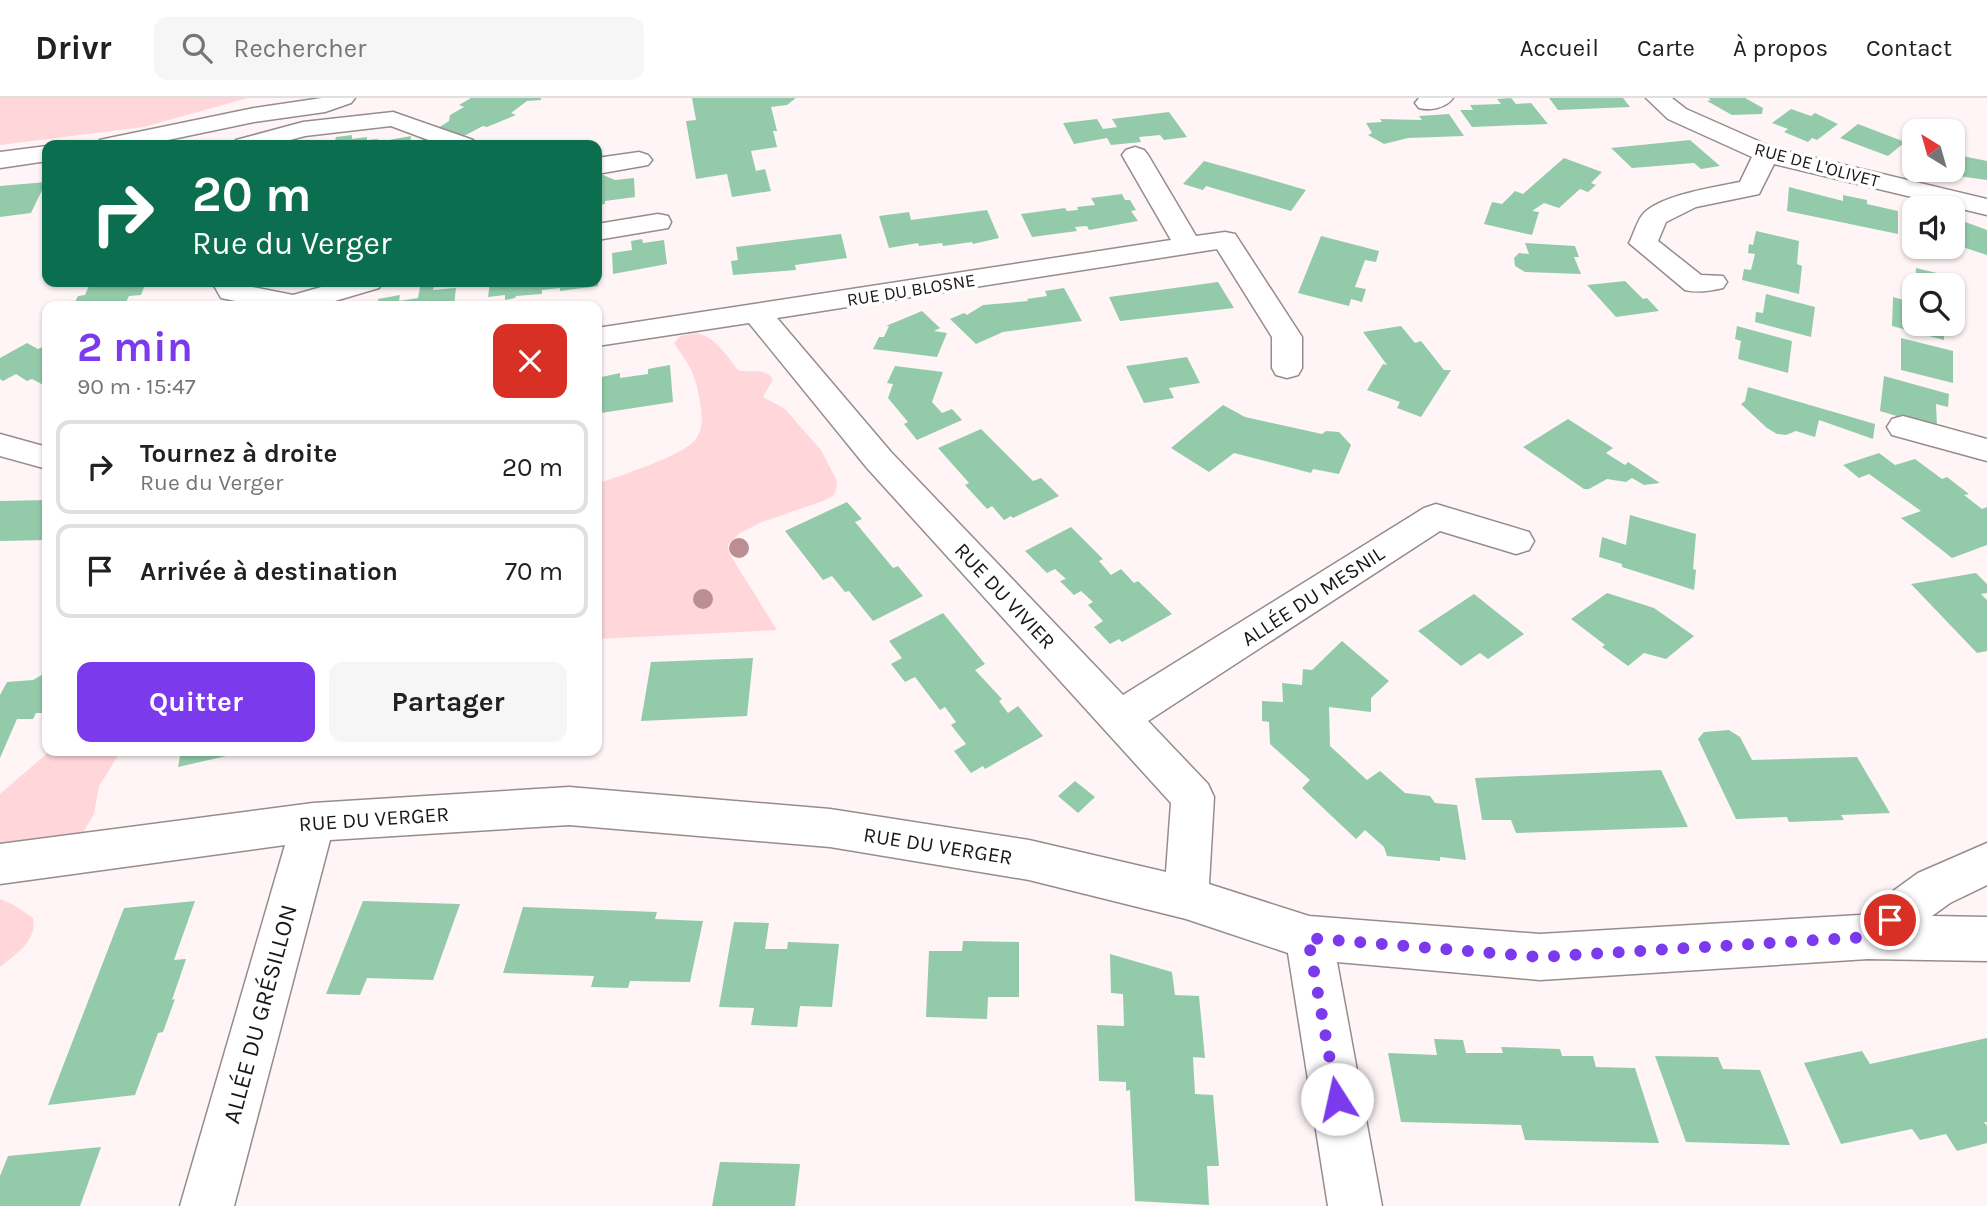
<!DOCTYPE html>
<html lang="fr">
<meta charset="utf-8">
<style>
:root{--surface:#fff;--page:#f6f6f6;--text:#202124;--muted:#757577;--line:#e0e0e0;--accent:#7c3aed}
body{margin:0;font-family:Karla,sans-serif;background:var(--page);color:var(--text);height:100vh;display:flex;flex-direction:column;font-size:26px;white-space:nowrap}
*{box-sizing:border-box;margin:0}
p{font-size:23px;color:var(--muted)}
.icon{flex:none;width:38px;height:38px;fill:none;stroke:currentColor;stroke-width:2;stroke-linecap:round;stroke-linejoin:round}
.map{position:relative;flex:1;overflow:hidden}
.details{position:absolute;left:42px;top:203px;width:560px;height:455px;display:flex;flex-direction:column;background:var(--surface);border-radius:14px;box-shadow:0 2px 5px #0004}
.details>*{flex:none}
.guide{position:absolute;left:42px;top:42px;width:560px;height:147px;border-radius:14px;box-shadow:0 2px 5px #0004;background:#0b6e4f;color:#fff;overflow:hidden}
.needle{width:46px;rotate:323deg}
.fabs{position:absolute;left:1902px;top:21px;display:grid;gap:14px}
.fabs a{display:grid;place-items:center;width:63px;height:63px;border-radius:14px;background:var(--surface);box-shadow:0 2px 5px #0004;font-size:35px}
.pin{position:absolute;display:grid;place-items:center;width:60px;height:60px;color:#fff;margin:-30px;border:4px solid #fff;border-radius:50%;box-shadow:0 2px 7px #0007}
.me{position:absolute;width:77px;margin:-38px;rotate:350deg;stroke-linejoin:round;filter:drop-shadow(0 0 5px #0008)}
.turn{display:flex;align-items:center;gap:24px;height:147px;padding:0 35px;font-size:32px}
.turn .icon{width:91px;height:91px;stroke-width:2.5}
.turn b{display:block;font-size:49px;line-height:60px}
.round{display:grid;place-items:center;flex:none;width:74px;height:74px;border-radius:14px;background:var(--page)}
.overview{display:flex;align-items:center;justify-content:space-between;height:119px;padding:0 35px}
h1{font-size:42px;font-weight:700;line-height:52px;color:var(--accent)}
.primary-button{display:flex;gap:14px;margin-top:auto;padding:14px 35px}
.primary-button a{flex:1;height:80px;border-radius:14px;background:var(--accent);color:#fff;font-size:28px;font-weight:700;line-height:80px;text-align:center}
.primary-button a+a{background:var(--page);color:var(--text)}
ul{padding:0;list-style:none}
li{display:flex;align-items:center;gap:21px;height:94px;margin:0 14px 10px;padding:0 21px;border:4px solid var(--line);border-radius:14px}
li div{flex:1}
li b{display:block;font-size:26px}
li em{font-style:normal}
header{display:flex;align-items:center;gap:42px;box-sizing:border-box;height:98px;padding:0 35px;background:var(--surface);border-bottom:2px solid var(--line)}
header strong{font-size:33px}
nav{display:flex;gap:38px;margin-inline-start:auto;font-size:24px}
.search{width:490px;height:63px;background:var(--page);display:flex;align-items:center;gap:18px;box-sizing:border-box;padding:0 24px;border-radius:14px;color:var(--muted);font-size:26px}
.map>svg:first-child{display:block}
.green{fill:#ffd7da}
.building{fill:#93cbaa}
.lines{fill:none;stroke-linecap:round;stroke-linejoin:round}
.minor-casing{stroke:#978c8d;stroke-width:3}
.minor{fill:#fff;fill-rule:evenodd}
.tree{fill:#bb8e94}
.route{stroke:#7c3aed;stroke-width:12;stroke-dasharray:0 21.6}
.labels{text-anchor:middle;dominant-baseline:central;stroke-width:7;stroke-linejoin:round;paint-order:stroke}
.far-street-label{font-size:18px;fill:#1b1717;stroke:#fff}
.street-label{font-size:21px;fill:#1b1717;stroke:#fff}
.near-street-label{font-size:24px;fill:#1b1717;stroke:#fff}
</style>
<header>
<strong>Drivr</strong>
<div class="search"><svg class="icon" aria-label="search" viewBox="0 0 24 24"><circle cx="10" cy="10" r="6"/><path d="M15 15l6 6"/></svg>Rechercher</div>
<nav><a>Accueil</a><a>Carte</a><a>À propos</a><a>Contact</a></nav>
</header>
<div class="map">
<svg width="1987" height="1108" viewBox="0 0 1987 1108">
<rect width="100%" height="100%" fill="#fff5f6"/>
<g class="green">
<polygon points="0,0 248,0 144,29 0,47"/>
<path d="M696,235C715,238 727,258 738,272C751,276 766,268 773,282L763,299L785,311L821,352L837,383L836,392L833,398L823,403L762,424L740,435L728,446L729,455L777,532L597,541V386C620,377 682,359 696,341C704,329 702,317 700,304C696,276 689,267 674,245L680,238Z"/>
<polygon points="50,653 121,653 99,688 94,716 84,733 68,747 0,758 0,696"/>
<path d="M0,801L14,807L33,820C38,842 16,856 0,869Z"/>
</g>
<g class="building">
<polygon points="471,0 541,0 541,2 527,3 511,15 516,17 487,29 483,28 462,39 438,30 449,23 450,17 464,9 459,7"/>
<polygon points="692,0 796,0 787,7 771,9 777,33 773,33 777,49 751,53 756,73 765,71 771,93 732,99 727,76 696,81 686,23 696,22"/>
<polygon points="1511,0 1516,6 1531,5 1548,26 1472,29 1460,12 1473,12 1470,7 1501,6 1497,1"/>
<polygon points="1549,0 1623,0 1630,9 1558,12"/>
<polygon points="1708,0 1745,0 1763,10 1762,16 1732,17 1707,3 1711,2"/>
<polygon points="1791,11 1811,18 1815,15 1838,26 1817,42 1812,40 1808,44 1784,34 1788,31 1772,25"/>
<polygon points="1169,14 1187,39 1164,42 1160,37 1139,39 1141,44 1111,47 1107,40 1074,46 1063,25 1097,21 1103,31 1117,29 1112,21"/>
<polygon points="1449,16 1464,38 1408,40 1384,46 1368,37 1372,35 1366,25 1382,24 1380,21 1422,22 1419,18"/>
<polygon points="1858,26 1905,44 1888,58 1840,40"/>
<polygon points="352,37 352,41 367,39 367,42 378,41 378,44 411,38 410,45 416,47 313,47 335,43 336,39"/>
<polygon points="1690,42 1720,68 1701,71 1694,65 1632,70 1611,50"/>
<polygon points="1953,56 1987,63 1987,82 1936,75 1936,72 1953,72"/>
<polygon points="1564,60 1602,74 1591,85 1596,87 1588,94 1580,91 1559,110 1544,105 1532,113 1539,114 1532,137 1484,126 1492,104 1502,106 1515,93 1523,96"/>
<polygon points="1204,63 1258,78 1306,92 1291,113 1206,88 1203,92 1183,86"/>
<polygon points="603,77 615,82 634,80 635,99 605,103 605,106 597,107 597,78"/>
<polygon points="46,84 31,115 0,119 0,88"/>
<polygon points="1789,89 1843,103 1843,97 1867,102 1867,106 1898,113 1898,136 1787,113"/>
<polygon points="1122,96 1125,102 1130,102 1136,112 1131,113 1138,123 1089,132 1087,128 1075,129 1077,133 1032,139 1021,116 1065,110 1067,113 1078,112 1077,109 1095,107 1091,100"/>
<polygon points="987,112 999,140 973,146 972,144 943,148 942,145 919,148 918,145 889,150 879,118 909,114 911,122"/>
<polygon points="1960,122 1987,132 1987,157 1953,146 1953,125 1957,126 1957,123"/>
<polygon points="1756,133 1799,143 1797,166 1802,168 1799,196 1742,182 1744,171 1751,172 1755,156 1748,155 1749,146 1753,147"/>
<polygon points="841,136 847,160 795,167 796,172 733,177 731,163 738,162 736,149"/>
<polygon points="1321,138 1379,153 1376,164 1365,162 1355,189 1366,191 1362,204 1351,201 1349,208 1298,195"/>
<polygon points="642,141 643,145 664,142 667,166 613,176 612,155 632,152 631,143"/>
<polygon points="1525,145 1575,148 1579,159 1574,159 1581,176 1525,174 1515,168 1514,160 1519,155 1529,156"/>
<polygon points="1916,170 1962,181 1965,208 1953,205 1953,187 1915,187"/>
<polygon points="1625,183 1643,201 1647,200 1659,213 1616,219 1587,187"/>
<polygon points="80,184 146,184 141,197 129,198 126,204 133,203 132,208 73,208 78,198 85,197 89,188 78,189"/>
<polygon points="490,184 598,184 598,188 560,193 560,190 542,192 542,196 516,198 515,200 505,202 505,197 488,199"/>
<polygon points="1218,184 1234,210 1120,223 1109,199"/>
<polygon points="434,188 433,192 456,190 454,208 362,208 362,206 378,204 378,201 400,197 399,203 418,200 420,189"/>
<polygon points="1064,190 1082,223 1003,234 976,246 950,221 964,215 967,217 983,207 1028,203 1027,201 1047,198 1045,193"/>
<polygon points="1766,196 1815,209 1811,239 1755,224 1756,214 1763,215"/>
<polygon points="1893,199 1914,205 1914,226 1944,226 1944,242 1892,228"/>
<polygon points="922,213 940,230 934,233 947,235 937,259 873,251 879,239 884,239 889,228 886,228"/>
<polygon points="1401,228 1415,245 1421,243 1444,272 1451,272 1421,319 1397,310 1400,304 1367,292 1383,266 1387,267 1363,234"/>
<polygon points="1737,228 1792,243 1788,275 1738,261 1741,243 1735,241"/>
<polygon points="1901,240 1953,253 1953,285 1901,272"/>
<polygon points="27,245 38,251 47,247 47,289 32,281 27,283 16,276 3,283 0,281 0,260"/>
<polygon points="1187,259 1200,285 1169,290 1174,300 1144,305 1126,268"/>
<polygon points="670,267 673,304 601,315 601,323 597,324 597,280 620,275 620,280 648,276 648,271"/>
<polygon points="895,268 943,274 932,304 942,315 952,311 962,322 917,342 904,326 908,324 888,300 893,286 887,285"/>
<polygon points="1884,278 1949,296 1948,309 1936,306 1937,330 1880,313"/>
<polygon points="1748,289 1875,326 1873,341 1819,322 1815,339 1796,333 1786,337 1777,336 1767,330 1741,306 1745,303"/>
<polygon points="1223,307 1245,319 1322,336 1326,333 1339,334 1351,347 1339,376 1313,371 1311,375 1234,355 1209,374 1171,350"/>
<polygon points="1568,321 1613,350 1606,355 1625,367 1628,364 1660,385 1644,387 1632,380 1626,384 1607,381 1589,391 1584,391 1523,349"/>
<polygon points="981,331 1033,383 1041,380 1059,398 1013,420 1011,418 1004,422 992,408 987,411 965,387 969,385 938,350"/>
<polygon points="1879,355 1895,367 1915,361 1942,381 1947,379 1969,396 1964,397 1982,411 1987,409 1987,447 1952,460 1901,420 1921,413 1869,376 1859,380 1843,367"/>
<polygon points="47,402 47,442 0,443 0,403"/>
<polygon points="847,404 862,421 855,424 893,470 898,468 923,498 873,523 849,493 845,494 832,478 823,482 785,433"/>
<polygon points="1630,417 1696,436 1693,471 1696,472 1694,492 1622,469 1622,466 1599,459 1602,439 1626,447"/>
<polygon points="1071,429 1103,461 1099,463 1111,477 1121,471 1134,485 1138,483 1172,516 1122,544 1119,541 1110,546 1094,529 1103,523 1088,507 1093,504 1081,493 1074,497 1060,483 1066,481 1055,471 1047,475 1025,453"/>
<polygon points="1976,475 1987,486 1987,495 1981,496 1987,502 1987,553 1977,555 1911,486"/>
<polygon points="1607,495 1654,510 1694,538 1666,561 1644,555 1628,568 1602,549 1605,547 1571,521"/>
<polygon points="1474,496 1524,536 1488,561 1480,555 1461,568 1418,533"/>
<polygon points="943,515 985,566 975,572 1002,601 999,603 1008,615 1018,608 1043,638 985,671 983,668 971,675 954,653 966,646 951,627 956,624 945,609 940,612 915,579 905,584 891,566 902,560 889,543"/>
<polygon points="1342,543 1389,583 1371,600 1371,614 1329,609 1330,648 1367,682 1380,673 1405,695 1430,698 1435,705 1457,707 1466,762 1440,759 1440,763 1387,758 1384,749 1365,732 1356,741 1302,690 1310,682 1270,646 1269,624 1262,623 1262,603 1283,604 1282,585 1302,587 1303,571 1312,572"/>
<polygon points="753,560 747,618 641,623 651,564"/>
<polygon points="47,574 47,608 43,615 36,615 33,621 17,621 0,660 0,597 7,584 33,582"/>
<polygon points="1729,632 1740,639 1752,662 1857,659 1890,715 1841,717 1844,722 1789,724 1787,719 1736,721 1698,641 1704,634"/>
<polygon points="181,653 244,653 244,654 178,669"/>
<polygon points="1661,672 1688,729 1516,735 1511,722 1482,722 1475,680"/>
<polygon points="1075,683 1095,699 1078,715 1058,698"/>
<polygon points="195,803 174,862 186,861 172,902 175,901 163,934 158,935 135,997 48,1007 124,810"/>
<polygon points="363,803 460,806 433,882 367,880 360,897 326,896"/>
<polygon points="523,809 657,814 655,821 703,823 690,884 630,883 628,890 591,889 594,878 503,875"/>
<polygon points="734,824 769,825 765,851 787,851 788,844 839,846 832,909 800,908 797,929 751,927 754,910 719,909"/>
<polygon points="963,843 1019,844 1019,899 988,899 987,921 926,919 929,853 962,853"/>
<polygon points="1110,856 1172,874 1175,897 1199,898 1205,960 1193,959 1195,996 1213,997 1219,1068 1207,1068 1209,1107 1135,1103 1130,992 1126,993 1126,984 1099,983 1097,927 1124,928 1123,896 1111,895"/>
<polygon points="1987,940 1987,1024 1984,1024 1987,1028 1987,1045 1957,1053 1946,1036 1920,1042 1912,1031 1841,1046 1804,965 1862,953 1870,966"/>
<polygon points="1434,941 1463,942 1466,955 1503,955 1501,949 1560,951 1562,958 1593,958 1596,969 1635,970 1659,1045 1525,1042 1521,1027 1401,1024 1388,955 1437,957"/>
<polygon points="1655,958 1718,959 1723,971 1760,972 1790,1047 1686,1044"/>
<polygon points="101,1049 80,1108 0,1108 0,1078 8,1058"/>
<polygon points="720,1064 800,1066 795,1108 712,1108"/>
</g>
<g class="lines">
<g class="minor-casing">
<g id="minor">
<polygon points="322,0 355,0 351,5 325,14 254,24 144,47 97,47 100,42 109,40 254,10"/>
<path d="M1419,0H1453C1446,10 1430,13 1419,10L1415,5Z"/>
<path d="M1646,0H1672L1686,11L1774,50L1987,101V117L1774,66L1759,96L1696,109L1666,124L1658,143L1701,177L1723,178L1727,184L1723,190C1710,193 1698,195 1685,192L1629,145C1634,136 1637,122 1644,115C1662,97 1715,89 1740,84L1752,59L1668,21Z"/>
<polygon points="393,14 473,42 476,47 442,47 391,28 305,38 272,47 233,47 236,42 303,24"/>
<polygon points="47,48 47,63 0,70 0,54"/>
<polygon points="1135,49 1144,52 1148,57 1196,138 1225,134 1235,136 1302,239 1302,270 1298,277 1287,280 1276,277 1272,270 1272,239 1217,151 777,220 891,354 1123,597 1424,410 1436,406 1529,434 1534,443 1529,452 1516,456 1440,433 1148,623 1208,686 1214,699 1209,786 1309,818 1540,836 1860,817 1918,775 1987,745 1987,787 1950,805 1932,818 1987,819 1987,863 1868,861 1540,882 1337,864 1382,1108 1328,1108 1288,855 1186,821 1029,782 830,749 569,727 330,742 234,1108 180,1108 285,747 0,786 0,746 313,705 569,689 830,711 1029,742 1166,774 1171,705 867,370 749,225 597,248 597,230 1171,142 1122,57 1126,52"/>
<polygon points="639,54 648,57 652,62 648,67 597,76 597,60"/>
<polygon points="658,116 668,118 671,124 668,130 597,142 597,126"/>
<polygon points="212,184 240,184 242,187 293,197 339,184 383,184 379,190 318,208 260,208 221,200"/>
<polygon points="1903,318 1987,341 1987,363 1892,337 1887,329 1892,321"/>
<polygon points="0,336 47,349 47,371 0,358"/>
</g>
</g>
<use href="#minor" class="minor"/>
</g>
<g class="tree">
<circle cx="739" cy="450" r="10"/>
<circle cx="703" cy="501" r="10"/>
</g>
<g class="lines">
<polyline class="route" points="1337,1001 1308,840 1540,859 1868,839 1890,822"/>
</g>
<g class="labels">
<g class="far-street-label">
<text transform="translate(1817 67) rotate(15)">RUE DE L'OLIVET</text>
<text transform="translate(911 192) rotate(-9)">RUE DU BLOSNE</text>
</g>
<g class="street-label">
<text transform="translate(1005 498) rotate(47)">RUE DU VIVIER</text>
<text transform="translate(1313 498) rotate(-33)">ALLÉE DU MESNIL</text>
<text transform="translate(374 721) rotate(-4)">RUE DU VERGER</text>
<text transform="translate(938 748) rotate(9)">RUE DU VERGER</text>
</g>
<g class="near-street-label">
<text transform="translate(260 916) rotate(-75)">ALLÉE DU GRÉSILLON</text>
</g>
</g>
</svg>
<div class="fabs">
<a><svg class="needle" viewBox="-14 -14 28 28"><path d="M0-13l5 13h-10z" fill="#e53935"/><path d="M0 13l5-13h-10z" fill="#757577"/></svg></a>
<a><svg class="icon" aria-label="sound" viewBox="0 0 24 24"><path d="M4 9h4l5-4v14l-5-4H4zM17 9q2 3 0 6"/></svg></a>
<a><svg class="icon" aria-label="search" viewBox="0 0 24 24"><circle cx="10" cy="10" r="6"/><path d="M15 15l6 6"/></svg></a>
</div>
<div class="pin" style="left:1890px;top:822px;background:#d93025"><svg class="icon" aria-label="arrive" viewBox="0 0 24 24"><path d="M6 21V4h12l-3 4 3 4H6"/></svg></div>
<svg class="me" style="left:1337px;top:1001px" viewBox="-20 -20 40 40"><circle r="19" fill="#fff"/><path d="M0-13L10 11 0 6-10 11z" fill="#7c3aed"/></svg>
<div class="guide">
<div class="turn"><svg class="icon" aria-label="right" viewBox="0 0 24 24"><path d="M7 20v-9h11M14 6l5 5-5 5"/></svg><div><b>20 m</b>Rue du Verger</div></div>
</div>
<section class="details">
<div class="overview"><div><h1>2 min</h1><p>90 m · 15:47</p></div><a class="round" style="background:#d93025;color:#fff"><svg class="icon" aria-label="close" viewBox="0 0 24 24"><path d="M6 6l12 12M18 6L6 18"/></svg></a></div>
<ul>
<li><svg class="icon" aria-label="right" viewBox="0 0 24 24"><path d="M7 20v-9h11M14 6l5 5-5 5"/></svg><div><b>Tournez à droite</b><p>Rue du Verger</p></div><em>20 m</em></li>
<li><svg class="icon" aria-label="arrive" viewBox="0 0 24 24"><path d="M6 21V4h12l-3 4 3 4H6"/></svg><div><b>Arrivée à destination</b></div><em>70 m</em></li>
</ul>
<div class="primary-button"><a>Quitter</a><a>Partager</a></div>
</section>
</div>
